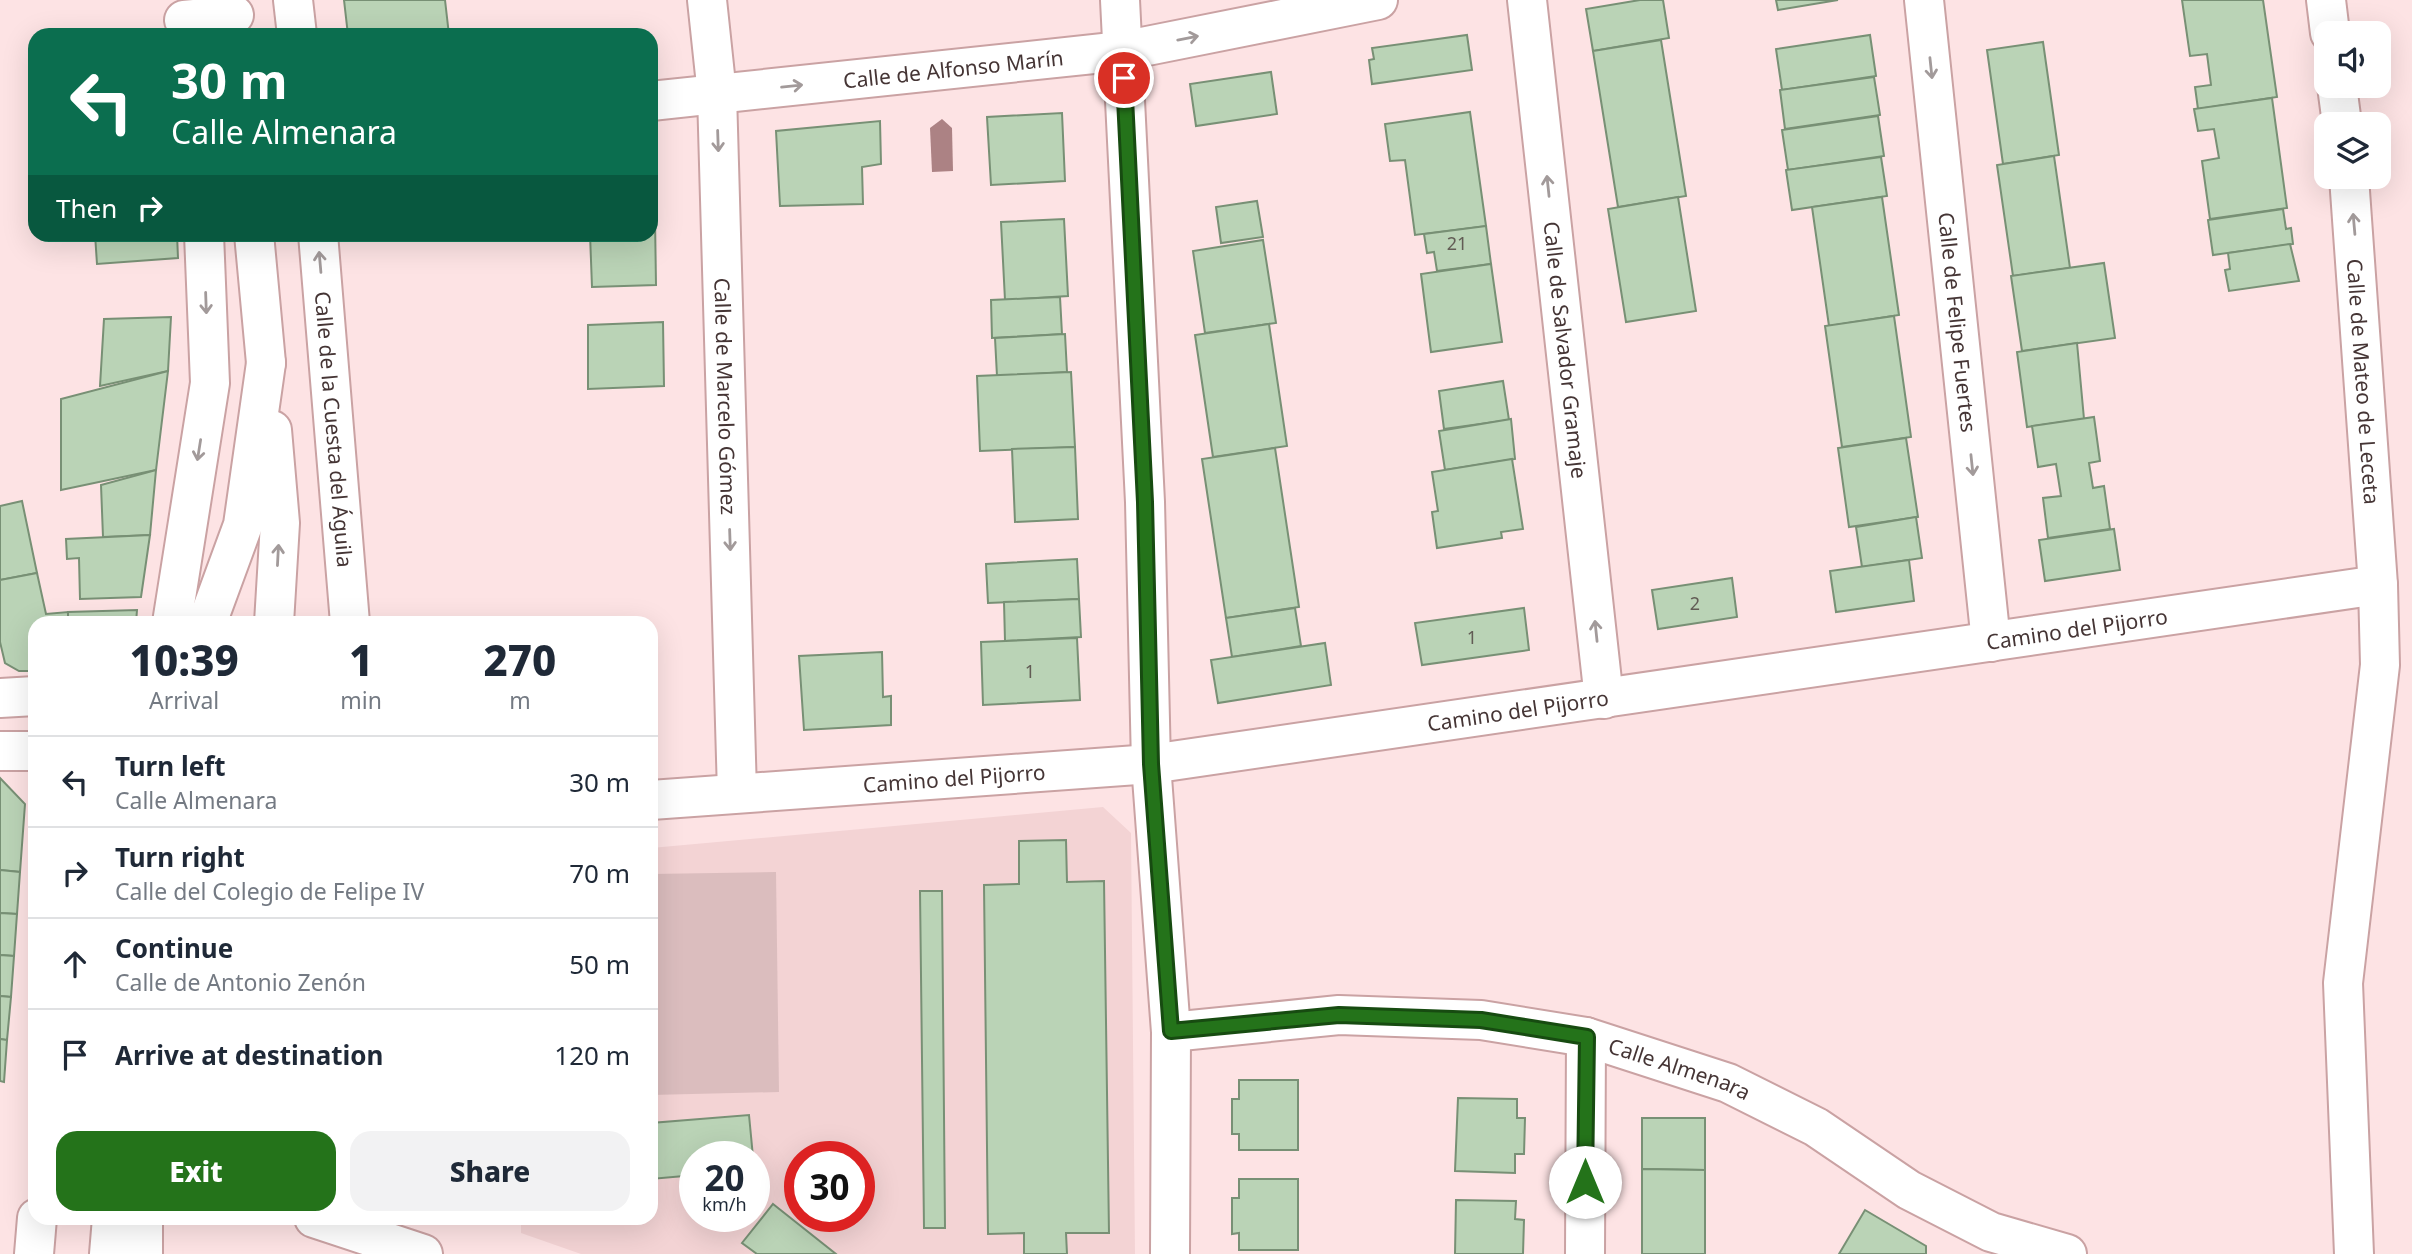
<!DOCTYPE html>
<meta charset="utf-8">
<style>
:root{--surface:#fff;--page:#f2f2f3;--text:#1f2937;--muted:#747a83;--line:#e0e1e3;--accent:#24731a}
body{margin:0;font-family:"Noto Sans",sans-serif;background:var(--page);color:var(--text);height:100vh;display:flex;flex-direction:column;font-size:26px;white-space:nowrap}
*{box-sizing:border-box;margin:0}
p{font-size:23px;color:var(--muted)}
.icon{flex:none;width:38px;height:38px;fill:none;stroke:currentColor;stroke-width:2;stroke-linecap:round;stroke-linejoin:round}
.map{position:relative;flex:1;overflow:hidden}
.drawer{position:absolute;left:28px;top:616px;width:630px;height:609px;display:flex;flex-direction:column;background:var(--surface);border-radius:21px;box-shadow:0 7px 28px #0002}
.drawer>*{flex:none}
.top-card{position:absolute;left:28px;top:28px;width:630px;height:214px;border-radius:21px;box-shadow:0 7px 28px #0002;background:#0b6e4f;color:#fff;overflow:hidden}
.fabs{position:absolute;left:2314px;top:21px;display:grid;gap:14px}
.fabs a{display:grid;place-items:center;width:77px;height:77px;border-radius:14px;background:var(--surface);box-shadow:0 7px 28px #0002;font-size:35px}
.speed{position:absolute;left:679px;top:1141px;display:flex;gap:14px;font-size:35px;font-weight:700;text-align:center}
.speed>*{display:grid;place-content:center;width:91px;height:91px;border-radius:50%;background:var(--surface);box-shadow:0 7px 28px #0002;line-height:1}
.speed small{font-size:18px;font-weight:400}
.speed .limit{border:10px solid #d22;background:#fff;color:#111}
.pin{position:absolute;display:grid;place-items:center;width:60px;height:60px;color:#fff;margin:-30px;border:4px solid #fff;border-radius:50%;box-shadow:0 2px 7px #0007}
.me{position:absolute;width:77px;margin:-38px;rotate:0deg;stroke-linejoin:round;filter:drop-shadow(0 0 5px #0008)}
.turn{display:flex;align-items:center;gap:24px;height:147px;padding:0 28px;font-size:32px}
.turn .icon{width:91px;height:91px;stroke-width:2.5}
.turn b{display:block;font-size:49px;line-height:60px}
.then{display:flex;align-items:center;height:66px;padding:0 28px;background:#0003;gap:14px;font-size:26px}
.eta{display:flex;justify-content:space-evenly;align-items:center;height:119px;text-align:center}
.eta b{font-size:42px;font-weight:800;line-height:49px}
.primary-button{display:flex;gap:14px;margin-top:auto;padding:14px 28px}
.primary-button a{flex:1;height:80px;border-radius:21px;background:var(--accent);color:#fff;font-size:28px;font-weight:800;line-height:80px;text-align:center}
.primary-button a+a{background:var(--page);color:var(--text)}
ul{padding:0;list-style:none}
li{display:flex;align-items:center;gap:21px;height:91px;padding:0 28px;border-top:2px solid var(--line)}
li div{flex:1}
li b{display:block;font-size:26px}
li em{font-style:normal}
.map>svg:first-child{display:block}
.built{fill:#f3d3d4;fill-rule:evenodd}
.green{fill:#dbbdbe}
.water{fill:#ac8284}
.building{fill:#bad3b6;stroke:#789075;stroke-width:2}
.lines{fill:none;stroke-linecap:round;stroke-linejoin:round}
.minor-casing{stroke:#caa2a3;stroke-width:42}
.tertiary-casing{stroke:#caa2a3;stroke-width:42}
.minor{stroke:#fff;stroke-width:38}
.tertiary{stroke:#fff;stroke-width:38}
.oneway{stroke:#a29a9a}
.route-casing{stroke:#174b11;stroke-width:18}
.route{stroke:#24731a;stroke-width:12}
.labels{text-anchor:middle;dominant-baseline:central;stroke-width:5;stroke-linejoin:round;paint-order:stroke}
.number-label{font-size:18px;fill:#625c55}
.street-label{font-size:21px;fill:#453535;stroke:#fde3e4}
</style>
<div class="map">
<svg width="2412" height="1254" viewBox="0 0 2412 1254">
<rect width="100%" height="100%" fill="#fde3e4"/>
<path class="built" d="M1103,807L1131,833L1135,1254H581L521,1233V1218H651V848ZM695,1157H754V1216H695ZM800,1157H859V1216H800Z"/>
<polygon class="green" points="776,872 779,1092 651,1095 651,874"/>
<polygon class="water" points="942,119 952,128 953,171 932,172 930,128"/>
<g class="building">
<polygon points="344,0 445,0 449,35 348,35"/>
<polygon points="1640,0 1663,0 1669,38 1593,51 1586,9"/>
<polygon points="1776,0 1838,0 1778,10"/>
<polygon points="2182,0 2263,0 2277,97 2198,109 2195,87 2211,85 2207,54 2190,56"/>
<polygon points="1467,35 1472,70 1372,84 1369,60 1374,59 1372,48"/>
<polygon points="1870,35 1876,76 1782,90 1776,49"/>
<polygon points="1661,40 1686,196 1618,207 1593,51"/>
<polygon points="2043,42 2059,155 2003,164 1987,50"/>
<polygon points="1271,72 1277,114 1196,126 1190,84"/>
<polygon points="1874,77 1880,115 1785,129 1780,90"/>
<polygon points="2272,98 2287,208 2210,219 2202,161 2219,158 2214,129 2198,131 2194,109"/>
<polygon points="1470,112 1486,226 1415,235 1405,160 1390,161 1385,124"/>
<polygon points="1062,113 1065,181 991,185 987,117"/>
<polygon points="1878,116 1884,156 1788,170 1782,130"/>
<polygon points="880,121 881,164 862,167 863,204 780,206 776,131"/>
<polygon points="2054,156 2070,268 2013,276 1997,165"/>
<polygon points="1881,157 1887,196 1792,210 1786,170"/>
<polygon points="1678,197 1696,311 1626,322 1608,209"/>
<polygon points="1882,197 1899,315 1829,326 1812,207"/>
<polygon points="1257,201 1263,237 1221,243 1216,207"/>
<polygon points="2283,209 2286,229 2291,228 2293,244 2213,255 2208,220"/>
<polygon points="655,218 656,285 592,287 590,234 651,234 651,219"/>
<polygon points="1064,219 1068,296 1005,300 1001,222"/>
<polygon points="1486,226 1491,264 1437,271 1434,252 1427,253 1424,234"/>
<polygon points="95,234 177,234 178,258 97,264"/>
<polygon points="1263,240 1276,323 1205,333 1193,251"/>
<polygon points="2290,244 2299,281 2229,291 2225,270 2230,269 2228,253"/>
<polygon points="2104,263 2115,338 2022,351 2011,276"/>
<polygon points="1491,264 1502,342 1431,352 1421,274"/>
<polygon points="1060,297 1062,334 992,338 991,300"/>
<polygon points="1894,316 1911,437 1842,447 1825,326"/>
<polygon points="171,317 168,371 100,386 104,319"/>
<polygon points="663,322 664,386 588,389 588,325"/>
<polygon points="1269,324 1287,446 1213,457 1195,335"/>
<polygon points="1065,334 1067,372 997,376 995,338"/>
<polygon points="2077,343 2084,419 2027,427 2017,352"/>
<polygon points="168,371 156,470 61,490 61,399"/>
<polygon points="1071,372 1075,447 980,451 977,376"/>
<polygon points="1503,381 1509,420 1444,429 1439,391"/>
<polygon points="2094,417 2100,461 2089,463 2093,488 2104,486 2110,529 2048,538 2043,498 2061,496 2056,464 2038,467 2032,426"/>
<polygon points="1511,419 1515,459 1445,470 1439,431"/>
<polygon points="1906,438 1918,517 1849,527 1838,448"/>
<polygon points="1075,447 1078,519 1015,522 1012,449"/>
<polygon points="1275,448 1299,607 1226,618 1202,459"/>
<polygon points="1512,459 1523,529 1501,532 1502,538 1437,548 1432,512 1438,511 1432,472"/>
<polygon points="156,470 150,535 103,537 101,485"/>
<polygon points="22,501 37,573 0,580 0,506"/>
<polygon points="1916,517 1922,558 1862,567 1856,527"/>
<polygon points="2114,529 2120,570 2045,581 2039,540"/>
<polygon points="150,535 141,597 80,599 79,558 67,559 66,539"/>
<polygon points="1077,559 1079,599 988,603 986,564"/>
<polygon points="1909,560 1914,601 1836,612 1830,571"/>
<polygon points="37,573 46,614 68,612 68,623 35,623 35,671 19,671 5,663 0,642 0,580"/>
<polygon points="1732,578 1737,617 1658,629 1652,590"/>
<polygon points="1079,599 1081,637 1005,641 1004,602"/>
<polygon points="1295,608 1301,646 1232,657 1226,618"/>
<polygon points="1524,608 1529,650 1422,665 1415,623"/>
<polygon points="137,610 136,623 68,623 68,612"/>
<polygon points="1077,638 1080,700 983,705 981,642"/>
<polygon points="1325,643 1331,685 1218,703 1211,660"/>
<polygon points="882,652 883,697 891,696 891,725 804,730 799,656"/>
<polygon points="0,778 25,804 20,872 0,870"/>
<polygon points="1066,840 1067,882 1104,881 1109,1233 1066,1233 1067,1254 1024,1254 1024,1233 988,1234 984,885 1019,884 1019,841"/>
<polygon points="0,870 20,872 17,914 0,913"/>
<polygon points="920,891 942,891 945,1228 924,1228"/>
<polygon points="0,913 17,914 14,956 0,955"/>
<polygon points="0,955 14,956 11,997 0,996"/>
<polygon points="0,996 11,997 7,1040 0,1039"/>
<polygon points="0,1039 7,1040 4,1082 0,1081"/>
<polygon points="1239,1080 1298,1080 1298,1150 1239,1150 1239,1134 1232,1134 1232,1099 1239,1099"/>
<polygon points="1458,1098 1517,1099 1517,1118 1525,1118 1524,1154 1515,1154 1515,1173 1455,1171"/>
<polygon points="749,1115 753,1157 695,1157 695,1175 651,1179 651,1123"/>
<polygon points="1642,1118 1705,1118 1705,1170 1642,1169"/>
<polygon points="1642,1169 1705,1170 1705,1254 1642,1254"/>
<polygon points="1239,1179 1298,1179 1298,1250 1239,1250 1239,1233 1232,1234 1232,1198 1239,1198"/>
<polygon points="1456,1200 1516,1201 1515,1219 1524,1220 1523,1254 1455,1254"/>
<polygon points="773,1204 836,1254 757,1254 742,1243"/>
<polygon points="1865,1210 1926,1246 1926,1254 1839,1254"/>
</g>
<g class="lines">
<g class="minor-casing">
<g id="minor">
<polyline points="293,0 297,35"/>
<path id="s1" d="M707,0L717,94L737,793"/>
<polyline points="1120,0 1145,502 1151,764 1171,1032 1170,1254"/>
<path id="s2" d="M1527,0L1604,699"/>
<path id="s3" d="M1924,0L1991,642"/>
<polyline points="2326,0 2330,33"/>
<polyline points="184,20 234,15"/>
<polyline points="2337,86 2342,124"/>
<path id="s4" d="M651,101L1122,51L1378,0"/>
<path id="s5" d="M2349,177L2378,585L2380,665L2343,983L2354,1254"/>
<polyline points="254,234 266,363"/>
<path id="s6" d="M318,234L350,623"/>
<polyline points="172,623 210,383 204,234"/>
<polyline points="0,698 35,696"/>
<polyline points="0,751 35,751"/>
<path id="s7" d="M651,800L1151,764L2378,585"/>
<path id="s8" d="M1171,1032L1339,1015L1481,1020L1586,1037L1728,1083L1816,1127L1909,1190L1991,1232L2067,1254"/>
<polyline points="314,1218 423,1254"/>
<polyline points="34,1254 37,1218"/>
<polyline points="1585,1254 1586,1037"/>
</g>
</g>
<g class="tertiary-casing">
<g id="tertiary">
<polyline points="272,430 280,523 274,623"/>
<polyline points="207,623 243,525 266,363"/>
<polyline points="109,1254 112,1218"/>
<polyline points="143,1254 143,1218"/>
</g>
</g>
<use href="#minor" class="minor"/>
<use href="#tertiary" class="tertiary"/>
</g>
<defs><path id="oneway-shaft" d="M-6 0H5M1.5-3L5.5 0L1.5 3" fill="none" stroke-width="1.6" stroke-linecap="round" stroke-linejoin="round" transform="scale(1.75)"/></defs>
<g class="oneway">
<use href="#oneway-shaft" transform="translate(1188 38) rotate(-11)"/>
<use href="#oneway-shaft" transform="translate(1931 68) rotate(84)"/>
<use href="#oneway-shaft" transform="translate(792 86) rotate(-6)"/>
<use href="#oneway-shaft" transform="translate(718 141) rotate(88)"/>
<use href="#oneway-shaft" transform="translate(1548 186) rotate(-96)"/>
<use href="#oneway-shaft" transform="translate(2354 224) rotate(-95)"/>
<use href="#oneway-shaft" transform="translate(320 262) rotate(-95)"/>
<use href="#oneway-shaft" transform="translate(206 303) rotate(88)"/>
<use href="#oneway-shaft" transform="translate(199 450) rotate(99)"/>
<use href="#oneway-shaft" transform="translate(1972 465) rotate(84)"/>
<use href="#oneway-shaft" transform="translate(730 540) rotate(88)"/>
<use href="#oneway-shaft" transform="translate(278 555) rotate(-87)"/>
<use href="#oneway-shaft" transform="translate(1596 631) rotate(-96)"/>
</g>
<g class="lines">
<g class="route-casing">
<polyline id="route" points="1124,78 1145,502 1151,764 1171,1031 1339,1015 1481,1020 1587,1037 1585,1182"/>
</g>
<use href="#route" class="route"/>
</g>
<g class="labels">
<g class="number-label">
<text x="1457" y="243">21</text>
<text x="1695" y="603">2</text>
<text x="1472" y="637">1</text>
<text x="1030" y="671">1</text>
</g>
<g class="street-label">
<text stroke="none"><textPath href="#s4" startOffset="304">Calle de Alfonso Marín</textPath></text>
<text stroke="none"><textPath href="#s3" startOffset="324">Calle de Felipe Fuertes</textPath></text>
<text stroke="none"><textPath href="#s2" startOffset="352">Calle de Salvador Gramaje</textPath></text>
<text stroke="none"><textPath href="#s5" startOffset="205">Calle de Mateo de Leceta</textPath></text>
<text stroke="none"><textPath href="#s1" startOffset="397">Calle de Marcelo Gómez</textPath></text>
<text stroke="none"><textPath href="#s6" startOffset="196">Calle de la Cuesta del Águila</textPath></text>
<text stroke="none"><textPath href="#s7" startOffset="1437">Camino del Pijorro</textPath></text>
<text stroke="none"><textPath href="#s7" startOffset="872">Camino del Pijorro</textPath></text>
<text stroke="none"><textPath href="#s7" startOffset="304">Camino del Pijorro</textPath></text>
<text stroke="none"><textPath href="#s8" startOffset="516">Calle Almenara</textPath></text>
</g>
</g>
</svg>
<div class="fabs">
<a><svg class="icon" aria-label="sound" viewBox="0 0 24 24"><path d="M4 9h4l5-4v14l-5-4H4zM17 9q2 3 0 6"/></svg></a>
<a><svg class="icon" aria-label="layers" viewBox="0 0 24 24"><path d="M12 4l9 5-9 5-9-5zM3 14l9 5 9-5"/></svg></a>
</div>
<div class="speed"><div>20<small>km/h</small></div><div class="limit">30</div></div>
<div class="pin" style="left:1124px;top:78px;background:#d93025"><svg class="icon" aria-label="arrive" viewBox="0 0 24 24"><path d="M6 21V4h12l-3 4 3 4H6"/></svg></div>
<svg class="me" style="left:1585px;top:1182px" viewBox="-20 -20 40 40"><circle r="19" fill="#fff"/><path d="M0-13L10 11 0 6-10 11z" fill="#24731a"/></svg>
<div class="top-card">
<div class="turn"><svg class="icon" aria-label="left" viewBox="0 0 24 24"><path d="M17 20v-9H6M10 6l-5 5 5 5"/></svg><div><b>30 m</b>Calle Almenara</div></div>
<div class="then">Then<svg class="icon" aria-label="right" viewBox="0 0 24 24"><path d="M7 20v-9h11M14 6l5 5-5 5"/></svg></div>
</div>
<section class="drawer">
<div class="eta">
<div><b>10:39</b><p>Arrival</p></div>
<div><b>1</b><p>min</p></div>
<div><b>270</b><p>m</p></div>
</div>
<ul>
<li><svg class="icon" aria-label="left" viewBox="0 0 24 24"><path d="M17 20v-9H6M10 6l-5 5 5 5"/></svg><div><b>Turn left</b><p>Calle Almenara</p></div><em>30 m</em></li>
<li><svg class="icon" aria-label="right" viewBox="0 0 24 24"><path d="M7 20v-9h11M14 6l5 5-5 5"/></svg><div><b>Turn right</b><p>Calle del Colegio de Felipe IV</p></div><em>70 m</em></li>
<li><svg class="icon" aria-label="ahead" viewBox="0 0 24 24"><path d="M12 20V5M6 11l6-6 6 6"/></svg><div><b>Continue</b><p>Calle de Antonio Zenón</p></div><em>50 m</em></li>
<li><svg class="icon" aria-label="arrive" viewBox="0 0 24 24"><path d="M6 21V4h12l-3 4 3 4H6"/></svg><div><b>Arrive at destination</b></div><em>120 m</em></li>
</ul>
<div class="primary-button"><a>Exit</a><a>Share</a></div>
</section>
</div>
